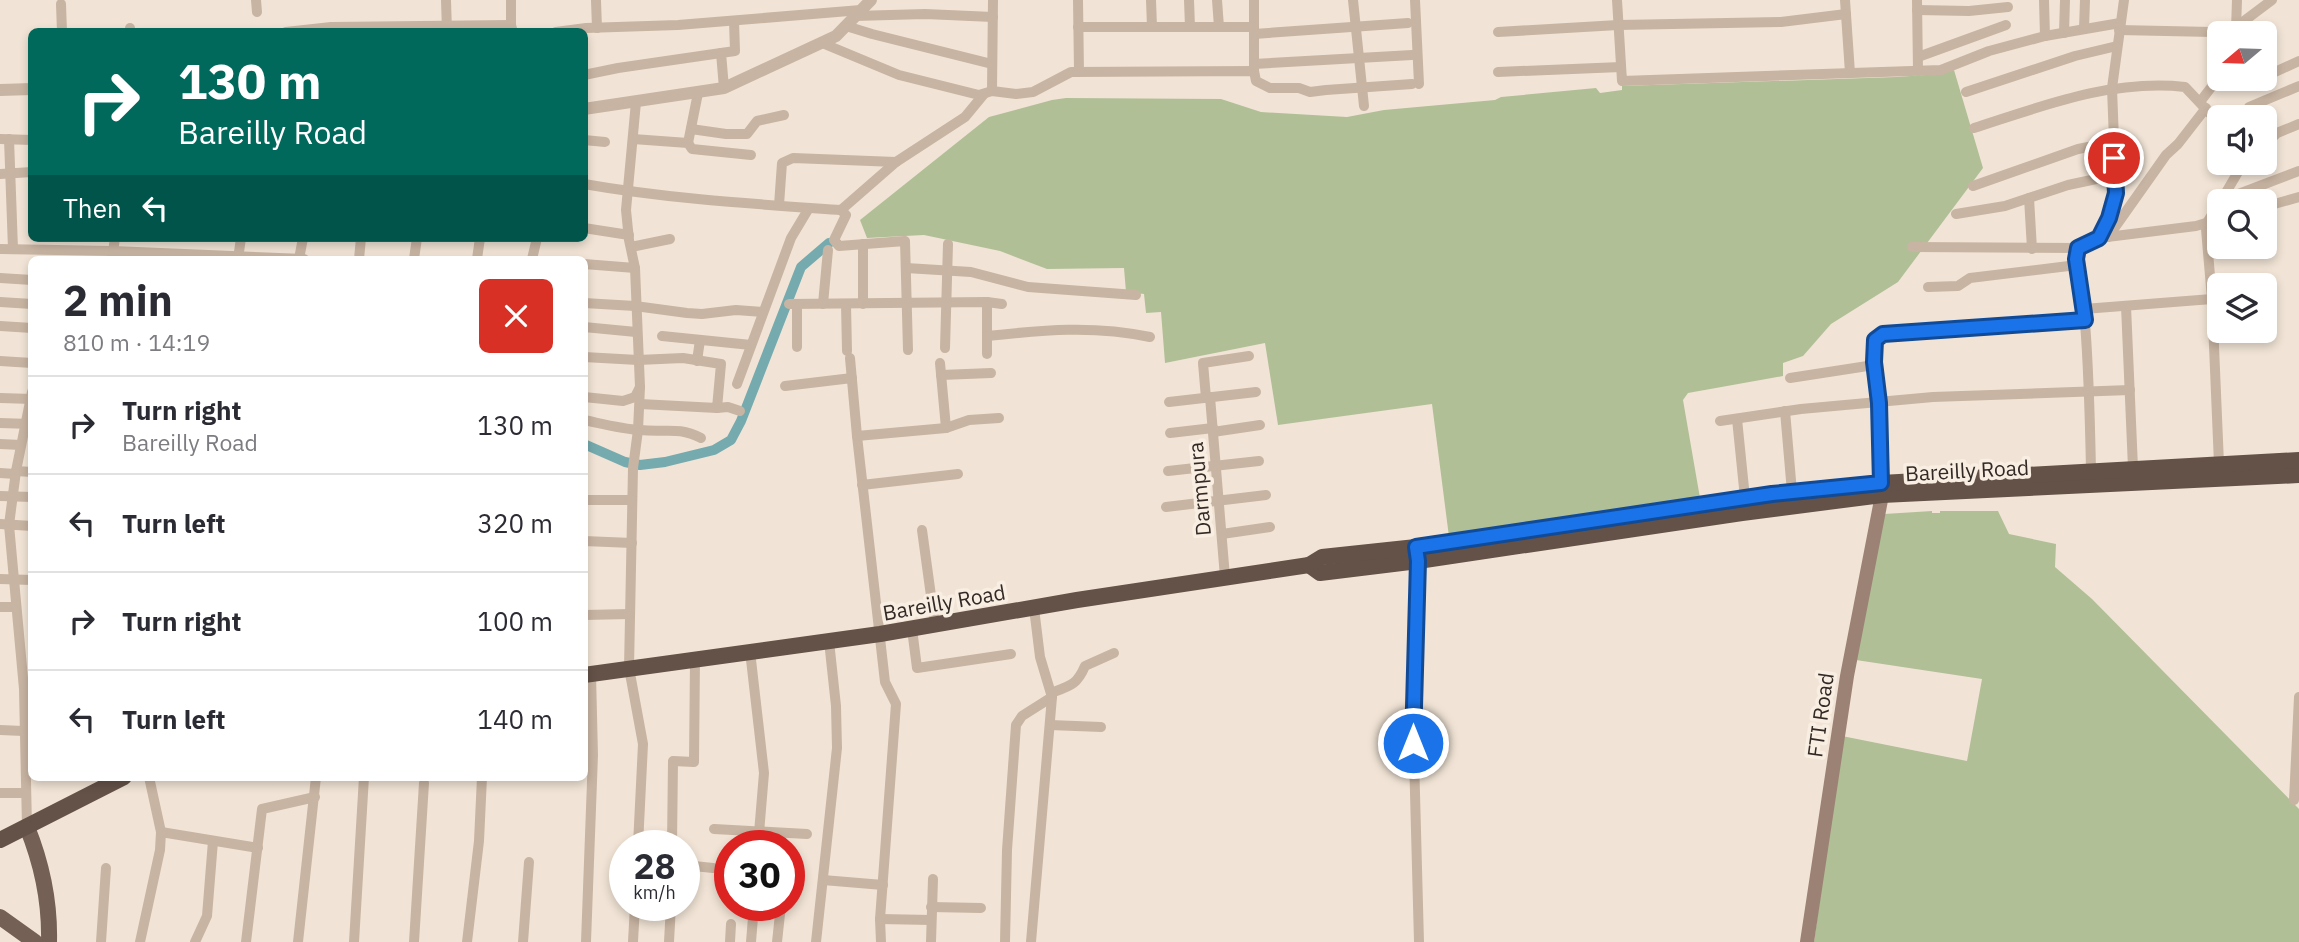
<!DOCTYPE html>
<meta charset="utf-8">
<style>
:root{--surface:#fff;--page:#f2f2f3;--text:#2b2b33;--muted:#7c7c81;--line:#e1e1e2}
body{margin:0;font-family:"IBM Plex Sans",sans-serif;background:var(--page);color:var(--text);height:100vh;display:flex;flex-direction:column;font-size:26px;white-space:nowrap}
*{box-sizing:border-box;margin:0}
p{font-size:23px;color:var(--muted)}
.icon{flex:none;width:38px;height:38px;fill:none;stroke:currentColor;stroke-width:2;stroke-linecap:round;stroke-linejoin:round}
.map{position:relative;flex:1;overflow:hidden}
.panel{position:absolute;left:28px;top:256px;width:560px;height:525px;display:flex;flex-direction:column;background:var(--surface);border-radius:10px;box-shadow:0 4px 10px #0003}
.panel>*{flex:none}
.hud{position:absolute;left:28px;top:28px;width:560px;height:214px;border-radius:10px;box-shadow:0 4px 10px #0003;background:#00695c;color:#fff;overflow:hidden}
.needle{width:46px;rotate:251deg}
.controls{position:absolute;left:2207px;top:21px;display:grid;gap:14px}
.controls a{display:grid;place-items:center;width:70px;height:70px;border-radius:10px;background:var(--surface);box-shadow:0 4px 10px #0003;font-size:35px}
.speed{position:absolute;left:609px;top:830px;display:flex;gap:14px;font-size:35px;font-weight:700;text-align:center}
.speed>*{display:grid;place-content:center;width:91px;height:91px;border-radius:50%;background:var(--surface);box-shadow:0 4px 10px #0003;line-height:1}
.speed small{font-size:18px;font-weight:400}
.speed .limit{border:10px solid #d22;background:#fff;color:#111}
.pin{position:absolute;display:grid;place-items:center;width:60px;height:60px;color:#fff;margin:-30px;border:4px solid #fff;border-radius:50%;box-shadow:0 2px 7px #0007}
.me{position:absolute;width:77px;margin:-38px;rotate:0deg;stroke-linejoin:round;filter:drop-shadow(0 0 5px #0008)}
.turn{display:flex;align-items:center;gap:24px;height:147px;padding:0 35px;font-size:32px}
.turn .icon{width:91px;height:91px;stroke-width:2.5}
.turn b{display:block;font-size:49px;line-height:60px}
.then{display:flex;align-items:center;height:66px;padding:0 35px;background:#0003;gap:14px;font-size:26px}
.round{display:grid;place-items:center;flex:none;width:74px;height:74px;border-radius:10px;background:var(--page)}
.head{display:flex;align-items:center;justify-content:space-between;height:119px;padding:0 35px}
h1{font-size:42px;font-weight:700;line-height:52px}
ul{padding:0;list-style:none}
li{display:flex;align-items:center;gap:21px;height:98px;padding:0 35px;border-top:2px solid var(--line)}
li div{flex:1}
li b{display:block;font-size:26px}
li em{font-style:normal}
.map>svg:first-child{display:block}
.green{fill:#b1bf96}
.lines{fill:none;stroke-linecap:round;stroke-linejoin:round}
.canal{stroke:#75abae;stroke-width:10}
.minor{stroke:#c8b4a2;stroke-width:10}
.tertiary{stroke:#c8b4a2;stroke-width:12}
.secondary{stroke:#9c8274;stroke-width:14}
.primary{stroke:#756055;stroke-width:16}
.trunk{stroke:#645248;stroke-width:16}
.route-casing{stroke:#114b97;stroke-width:18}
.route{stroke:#1a73e8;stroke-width:12}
.labels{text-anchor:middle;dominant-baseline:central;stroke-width:7;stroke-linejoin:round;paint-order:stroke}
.street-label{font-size:21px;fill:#332925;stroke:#f9eee2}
</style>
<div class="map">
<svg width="2299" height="942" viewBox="0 0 2299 942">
<rect width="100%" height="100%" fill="#f1e4d6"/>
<g class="green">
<polygon points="1954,70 1983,168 1898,282 1831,324 1803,356 1783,363 1783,376 1688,393 1683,400 1700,498 1449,537 1432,404 1278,425 1265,343 1165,363 1161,312 1146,313 1144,294 1126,292 1124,268 1047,269 1000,251 924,235 867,238 860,220 989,117 1052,100 1066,98 1221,99 1261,112 1347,117 1384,110 1495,100 1501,97 1596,88 1600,93 1622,90 1622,86 1896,77 1940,74"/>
<polygon points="1932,511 1932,513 1940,513 1940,511 1998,511 2009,534 2056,544 2055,567 2092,599 2299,809 2299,942 1814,942 1842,736 1967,761 1982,679 1856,660 1884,514"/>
</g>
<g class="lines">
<polyline class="canal" points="584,444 625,462 640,465 665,462 714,450 731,440 741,421 801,267 829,243"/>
<g class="minor">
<polyline points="256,0 257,12"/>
<polyline points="446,0 447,31"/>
<polyline points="511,0 511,25"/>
<polyline points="596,0 597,28"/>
<polyline points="1078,0 1079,72"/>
<polyline points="1151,0 1152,27"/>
<polyline points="1189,0 1190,27"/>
<polyline points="1217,0 1219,27"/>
<polyline points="1254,0 1254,71"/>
<polyline points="1353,0 1364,106"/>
<polyline points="1415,0 1419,84"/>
<polyline points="1617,0 1622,81 1941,70 1989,51 2045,36 2120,23"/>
<polyline points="1845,0 1850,73"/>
<polyline points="1917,0 1918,71"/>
<polyline points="2044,0 2045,36"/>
<polyline points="61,4 62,32"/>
<polyline points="1917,10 1969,11 2008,7"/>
<polyline points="855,16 925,14 993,17"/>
<polyline points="846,26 872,34 992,64"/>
<polyline points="1078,27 1254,27"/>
<polyline points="2236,27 2272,0"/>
<polyline points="130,28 130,32"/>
<polyline points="2084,29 2085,0"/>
<polyline points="2236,29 2237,0"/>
<polyline points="2119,30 2212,32"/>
<polyline points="286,32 331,27 511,25 513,32"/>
<polyline points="556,32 586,28 678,25 861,10"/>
<polyline points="1498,32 1618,25 1781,22 1846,14"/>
<polyline points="2064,33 2065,0"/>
<polyline points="1254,34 1408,23"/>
<polyline points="822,43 899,75 979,95 992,91 1016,94 1033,92 1071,72 1254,71 1256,81 1270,88 1299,88 1310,92 1326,90 1412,84"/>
<polyline points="1918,57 2006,25"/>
<polyline points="1254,64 1412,55"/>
<polyline points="1498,72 1621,67"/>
<polyline points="584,75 618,68 721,53"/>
<polyline points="2264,77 2299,61"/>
<polyline points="2243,86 2259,79"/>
<polyline points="724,88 721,53 735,51 734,21"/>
<polyline points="992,91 993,0"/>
<polyline points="1966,92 2075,56 2117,46"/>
<polyline points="636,102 626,210 629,240 635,268 640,387 638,430 633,468 629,668 643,744 638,845"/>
<polyline points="2200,102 2219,77"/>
<polyline points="2249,107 2299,86"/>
<path d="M1974,128C2043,106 2111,79 2185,87L2219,123"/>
<polyline points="691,129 726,134 747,134 757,121 784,115"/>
<polyline points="0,139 32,140"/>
<polyline points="9,139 13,249"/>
<polyline points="633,139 688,143 692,149 751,155"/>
<polyline points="584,140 605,142"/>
<polyline points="688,143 698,93"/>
<polyline points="2264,146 2277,133 2299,124"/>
<polyline points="0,174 32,172"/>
<path d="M584,184C669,199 755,204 841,210L896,162L965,117L984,94"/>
<polyline points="1973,186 2078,149 2114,142"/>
<polyline points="2029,198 2032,249"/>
<polyline points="2220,201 2299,171"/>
<polyline points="2221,201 2238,172 2248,163"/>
<polyline points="2219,203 2208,221 2206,229 2212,299 2219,464"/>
<polyline points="779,205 782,163 793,158 896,162"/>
<polyline points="2264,207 2299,197"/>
<polyline points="841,210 846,215 834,240 839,246 905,241 908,350"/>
<polyline points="1956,214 2005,206 2068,185 2115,175"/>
<polyline points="584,228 629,235"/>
<polyline points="2108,237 2166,155 2178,144 2206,108"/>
<polyline points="2099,238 2109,218 2116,193 2112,88 2124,0"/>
<polyline points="631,247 670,239"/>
<polyline points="1912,247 2078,248"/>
<polyline points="0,249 113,251 304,259"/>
<polyline points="112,259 115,238"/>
<polyline points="238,259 241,238"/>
<polyline points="299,259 303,238"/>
<polyline points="359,259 361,238"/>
<polyline points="414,259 417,238"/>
<polyline points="477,259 480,238"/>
<polyline points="532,259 537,238"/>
<polyline points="584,264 635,268"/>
<polyline points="906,268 971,272 1028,287 1136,295"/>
<polyline points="0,278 32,280"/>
<polyline points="1928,287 1958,286 1970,278 2077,265"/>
<polyline points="0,302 32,304"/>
<polyline points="987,302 1002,304"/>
<polyline points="584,303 635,306 687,313 702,314 736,310 763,312"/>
<path d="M789,304L987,302V336C1044,330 1093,325 1150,337"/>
<polyline points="823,304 828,250"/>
<polyline points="846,304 847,351"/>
<polyline points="863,304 863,244"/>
<polyline points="2126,306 2133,468"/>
<polyline points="2084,309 2212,299"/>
<polyline points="0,326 32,328"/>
<polyline points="584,327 636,332"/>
<polyline points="662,336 751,345"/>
<polyline points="987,336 987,354"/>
<polyline points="797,347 797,304"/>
<polyline points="945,348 948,244"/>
<polyline points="584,357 638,360 683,358 721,364 717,408 640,404"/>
<polyline points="850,358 857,436 885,682 896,704 880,919 881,942"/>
<polyline points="0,361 32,363"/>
<polyline points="697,361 700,340"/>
<polyline points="940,363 946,428"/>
<polyline points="941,375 991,373"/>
<polyline points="1790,378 1874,365"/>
<polyline points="737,384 791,238 809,208"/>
<polyline points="785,386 852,378"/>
<polyline points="584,397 623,401 635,397 640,387"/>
<polyline points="1210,397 1225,577"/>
<polyline points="0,398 32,399"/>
<polyline points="1206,398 1203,363 1249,356"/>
<polyline points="1169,402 1256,392"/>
<polyline points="717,408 728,407 740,411"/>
<polyline points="1785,411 1792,492"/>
<polyline points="1737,419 1745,498"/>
<path d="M584,420C603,424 622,429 640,430C666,433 677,426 701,438"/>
<polyline points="1720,421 1801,409 1933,397 2130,390"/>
<polyline points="0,423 31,424"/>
<polyline points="1213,432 1260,425"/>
<polyline points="1170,433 1213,428"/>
<polyline points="857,436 946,428 969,420 999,418"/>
<polyline points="0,444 21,445"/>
<path d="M2091,470C2090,421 2089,372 2085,323C2083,298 2074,273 2078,248L2099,238L2196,226L2219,219"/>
<polyline points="16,471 32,472"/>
<polyline points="1168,471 1259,461"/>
<polyline points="0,473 15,474"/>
<polyline points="1881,483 1879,403 1874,362 1875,340 1883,334 2085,320"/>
<polyline points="862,485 958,474"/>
<polyline points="0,496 32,497"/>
<polyline points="584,500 632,500"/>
<polyline points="1166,507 1266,495"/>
<polyline points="0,524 32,526"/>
<polyline points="922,530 935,625"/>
<polyline points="1222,534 1270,527"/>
<polyline points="584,541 632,543"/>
<polyline points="1418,561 1413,719 1419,942"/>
<polyline points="0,579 32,580"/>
<polyline points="0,607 16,607"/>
<polyline points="584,615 630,614"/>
<polyline points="912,629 917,668 1011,654"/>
<polyline points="750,651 764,773 758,845"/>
<path d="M1051,693C1070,686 1077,685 1085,666L1114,653"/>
<polyline points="1050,725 1101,727"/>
<polyline points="0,730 23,731"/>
<polyline points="0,793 25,793"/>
<polyline points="2294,800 2299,697"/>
<polyline points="27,827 24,689 9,525 16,471 32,392"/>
<polyline points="714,829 807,834"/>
<polyline points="161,832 258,848"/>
<polyline points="672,845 673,761 694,762 695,659"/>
<polyline points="684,865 713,868"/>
<polyline points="789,869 792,869"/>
<polyline points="823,880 883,885"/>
<polyline points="931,907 981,908"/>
<polyline points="880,919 931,920"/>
<polyline points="101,942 106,868"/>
<polyline points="140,942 160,850 161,832 149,777"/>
<polyline points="195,942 207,916 213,841"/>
<polyline points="246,942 262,809 315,797"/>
<polyline points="298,942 316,777"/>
<polyline points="354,942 364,777"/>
<polyline points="414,942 424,783"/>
<polyline points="467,942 479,841 482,777"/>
<polyline points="523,942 529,862"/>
<polyline points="586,942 593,755 591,674"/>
<polyline points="633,942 635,905"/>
<polyline points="669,942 671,905"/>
<polyline points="730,942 731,924"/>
<polyline points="751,942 754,905"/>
<polyline points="777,942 780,914"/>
<polyline points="816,942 837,748 836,706 829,641"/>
<polyline points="931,942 933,879"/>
<polyline points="1005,942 1007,850 1016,725 1022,716 1052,697"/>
<polyline points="1031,942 1052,697 1040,657 1034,608"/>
</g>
<g class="tertiary">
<polyline points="0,90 32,89"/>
<polyline points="584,109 724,88 836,36 871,0"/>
</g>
<polyline class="secondary" points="1807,942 1847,676 1882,495"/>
<g class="primary">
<path d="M27,827C42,864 50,902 49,942"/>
<polyline points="0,917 35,942"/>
</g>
<g class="trunk">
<polyline points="1309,565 1320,573 1418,561 1742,513 1882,495 2299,475"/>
<polyline points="584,675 880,634 1077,600 1309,565 1322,557 1416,547 1772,494 1881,483 2299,460"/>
<polyline points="0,840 124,777"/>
</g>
</g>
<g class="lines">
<g class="route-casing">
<polyline id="route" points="1413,743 1418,561 1416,547 1772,494 1881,483 1879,403 1874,362 1875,340 1883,334 2085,320 2076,259 2078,248 2099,238 2109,218 2116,193 2114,158"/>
</g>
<use href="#route" class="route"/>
</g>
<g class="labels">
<g class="street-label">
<text transform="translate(1967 470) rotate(-3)">Bareilly Road</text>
<text transform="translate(1199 489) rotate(-95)">Darmpura</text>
<text transform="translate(944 602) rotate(-10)">Bareilly Road</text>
<text transform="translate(1820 715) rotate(-82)">FTI Road</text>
</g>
</g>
</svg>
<div class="controls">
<a><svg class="needle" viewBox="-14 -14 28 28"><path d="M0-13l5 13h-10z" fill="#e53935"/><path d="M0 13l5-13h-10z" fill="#7c7c81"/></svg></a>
<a><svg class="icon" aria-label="sound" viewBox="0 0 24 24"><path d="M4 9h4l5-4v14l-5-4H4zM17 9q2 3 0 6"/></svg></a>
<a><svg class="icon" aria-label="search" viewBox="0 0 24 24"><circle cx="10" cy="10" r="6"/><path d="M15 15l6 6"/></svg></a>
<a><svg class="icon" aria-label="layers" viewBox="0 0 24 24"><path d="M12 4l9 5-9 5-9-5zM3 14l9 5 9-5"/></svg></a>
</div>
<div class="speed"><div>28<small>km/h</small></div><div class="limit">30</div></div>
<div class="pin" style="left:2114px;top:158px;background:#d93025"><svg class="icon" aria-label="arrive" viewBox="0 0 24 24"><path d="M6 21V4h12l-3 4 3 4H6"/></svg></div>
<svg class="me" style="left:1413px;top:743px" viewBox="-20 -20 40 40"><circle r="17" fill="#1a73e8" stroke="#fff" stroke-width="3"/><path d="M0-11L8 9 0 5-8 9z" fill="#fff"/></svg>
<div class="hud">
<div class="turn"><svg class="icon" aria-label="right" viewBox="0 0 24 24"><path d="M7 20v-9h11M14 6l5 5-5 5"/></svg><div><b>130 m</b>Bareilly Road</div></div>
<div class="then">Then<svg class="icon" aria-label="left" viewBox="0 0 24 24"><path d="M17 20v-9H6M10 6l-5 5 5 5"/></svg></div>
</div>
<section class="panel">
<div class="head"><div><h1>2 min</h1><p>810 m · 14:19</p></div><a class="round" style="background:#d93025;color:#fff"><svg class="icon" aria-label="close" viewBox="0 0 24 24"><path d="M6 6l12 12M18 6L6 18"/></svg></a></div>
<ul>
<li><svg class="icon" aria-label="right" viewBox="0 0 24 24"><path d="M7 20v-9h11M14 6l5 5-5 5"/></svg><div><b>Turn right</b><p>Bareilly Road</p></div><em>130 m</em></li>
<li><svg class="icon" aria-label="left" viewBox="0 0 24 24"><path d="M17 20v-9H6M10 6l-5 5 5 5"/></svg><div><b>Turn left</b></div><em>320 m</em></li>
<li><svg class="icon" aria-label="right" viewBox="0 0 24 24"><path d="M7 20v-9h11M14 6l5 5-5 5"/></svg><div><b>Turn right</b></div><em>100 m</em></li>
<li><svg class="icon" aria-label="left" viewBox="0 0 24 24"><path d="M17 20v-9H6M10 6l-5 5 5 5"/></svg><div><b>Turn left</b></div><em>140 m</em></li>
</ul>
</section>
</div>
